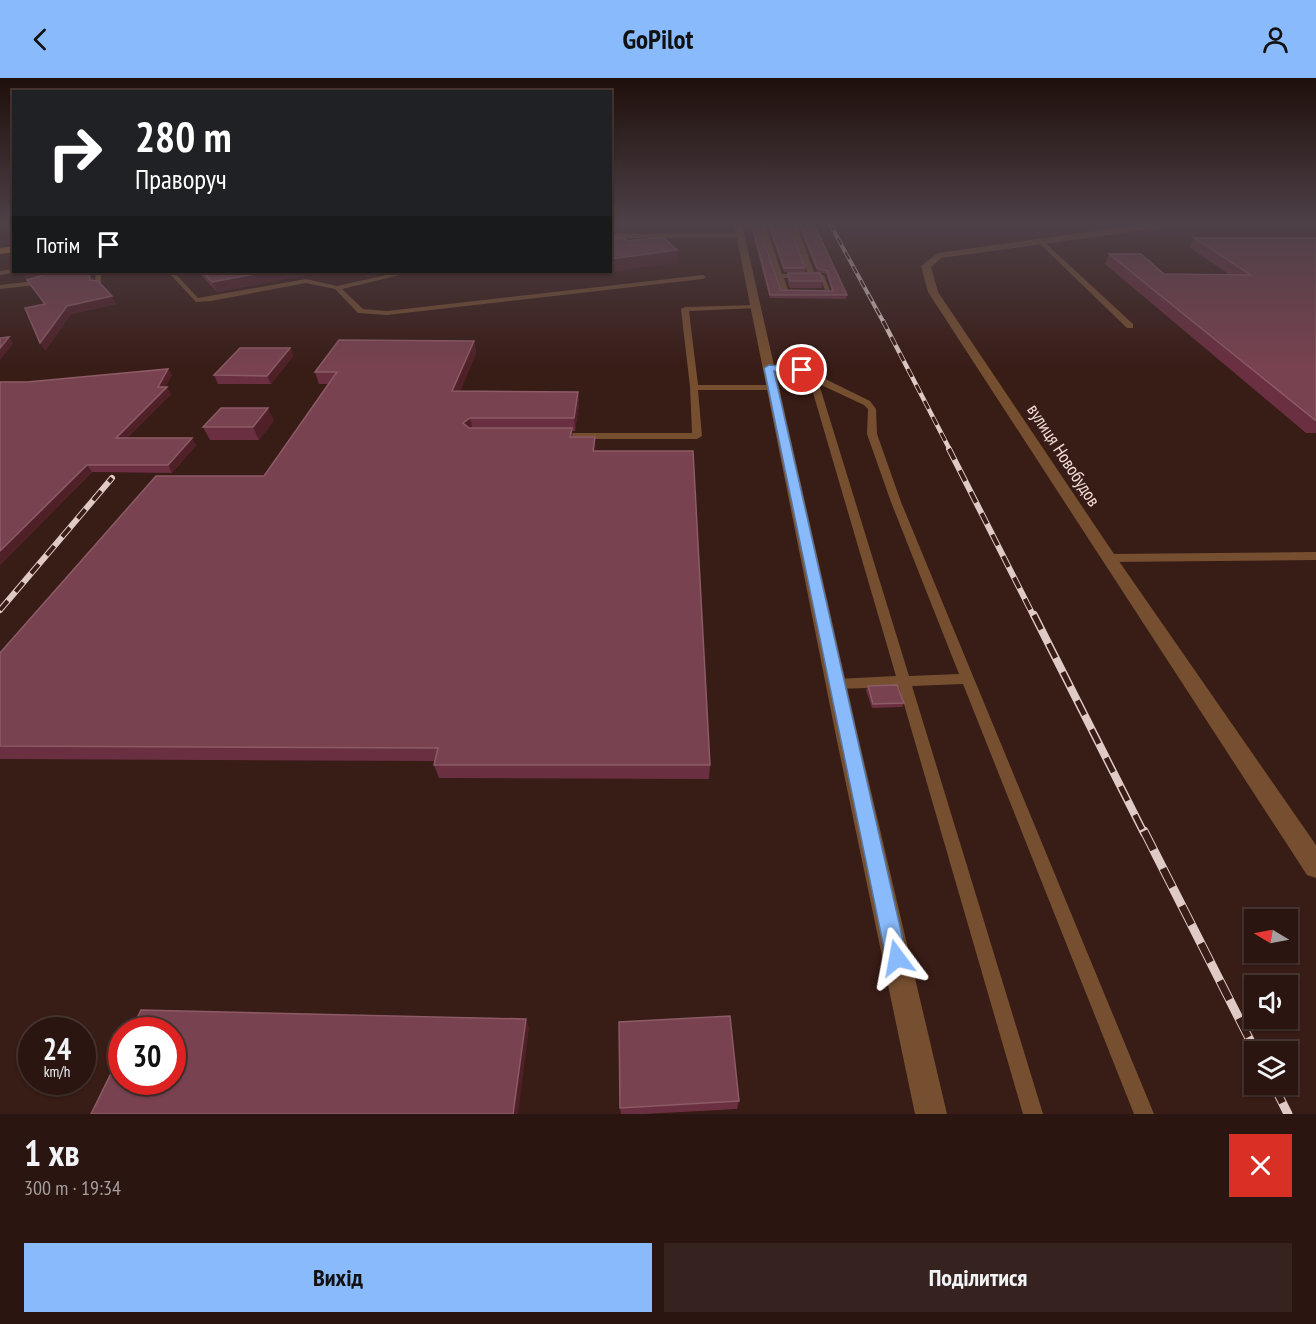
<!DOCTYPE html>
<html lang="uk">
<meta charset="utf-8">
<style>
:root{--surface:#2a1510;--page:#36221e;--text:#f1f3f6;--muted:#a59f9f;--line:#463430;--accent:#89bafc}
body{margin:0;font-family:"PT Sans Narrow",sans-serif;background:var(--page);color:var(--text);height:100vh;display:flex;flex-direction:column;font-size:22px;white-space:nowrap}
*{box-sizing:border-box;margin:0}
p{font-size:20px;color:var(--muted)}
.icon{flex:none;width:33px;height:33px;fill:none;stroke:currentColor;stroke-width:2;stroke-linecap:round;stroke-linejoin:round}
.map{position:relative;height:1036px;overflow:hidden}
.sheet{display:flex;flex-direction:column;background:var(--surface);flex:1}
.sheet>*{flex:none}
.hud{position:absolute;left:12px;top:12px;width:600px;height:183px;border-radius:0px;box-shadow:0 2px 4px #0004,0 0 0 2px var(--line);background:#202124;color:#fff;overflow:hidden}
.needle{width:39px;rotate:280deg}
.tools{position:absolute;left:1244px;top:831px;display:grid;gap:12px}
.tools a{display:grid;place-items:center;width:54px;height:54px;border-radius:0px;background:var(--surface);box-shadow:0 2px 4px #0004,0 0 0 2px var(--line);font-size:30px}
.speed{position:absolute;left:18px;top:939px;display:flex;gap:12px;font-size:30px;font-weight:700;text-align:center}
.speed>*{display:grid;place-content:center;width:78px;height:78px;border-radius:50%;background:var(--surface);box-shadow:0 2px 4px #0004,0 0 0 2px var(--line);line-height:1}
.speed small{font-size:15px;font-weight:400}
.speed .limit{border:9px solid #d22;background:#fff;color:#111}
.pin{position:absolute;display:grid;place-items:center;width:51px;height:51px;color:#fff;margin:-26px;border:3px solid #fff;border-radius:50%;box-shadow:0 2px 6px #0007}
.me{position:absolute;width:66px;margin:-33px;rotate:347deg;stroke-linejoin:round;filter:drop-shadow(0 0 4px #0008)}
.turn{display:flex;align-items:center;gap:21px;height:126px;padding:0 24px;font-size:27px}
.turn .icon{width:78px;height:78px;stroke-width:2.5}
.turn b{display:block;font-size:42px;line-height:51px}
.then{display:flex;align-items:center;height:57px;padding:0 24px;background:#0003;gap:12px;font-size:22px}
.round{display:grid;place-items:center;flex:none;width:63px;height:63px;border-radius:0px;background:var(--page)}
.head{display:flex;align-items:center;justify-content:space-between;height:102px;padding:0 24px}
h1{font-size:36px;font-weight:600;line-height:45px}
.cta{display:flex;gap:12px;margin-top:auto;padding:12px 24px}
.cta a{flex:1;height:69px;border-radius:0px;background:var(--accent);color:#111;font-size:24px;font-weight:600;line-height:69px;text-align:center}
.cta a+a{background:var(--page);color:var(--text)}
header{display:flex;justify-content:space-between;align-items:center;height:78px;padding:0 24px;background:var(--accent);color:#111;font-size:27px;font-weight:600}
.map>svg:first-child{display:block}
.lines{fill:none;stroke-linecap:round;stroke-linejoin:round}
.lane{fill:#754f30;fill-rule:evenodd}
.street{fill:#754f30;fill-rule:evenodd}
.primary{fill:#c4772f;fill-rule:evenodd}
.rail-far4-casing{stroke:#dfcac6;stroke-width:4}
.rail-far3-casing{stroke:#dfcac6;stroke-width:4.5}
.rail-far2-casing{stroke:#dfcac6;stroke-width:6}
.rail-far1-casing{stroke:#dfcac6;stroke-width:8}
.rail-casing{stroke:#dfcac6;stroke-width:9}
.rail-far4{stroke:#381c16;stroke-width:2;stroke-dasharray:8;stroke-linecap:butt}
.rail-far3{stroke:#381c16;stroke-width:3;stroke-dasharray:9;stroke-linecap:butt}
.rail-far2{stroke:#381c16;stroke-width:4;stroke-dasharray:12;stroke-linecap:butt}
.rail-far1{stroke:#381c16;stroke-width:5;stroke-dasharray:16;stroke-linecap:butt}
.rail{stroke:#381c16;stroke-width:7;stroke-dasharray:21;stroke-linecap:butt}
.wall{fill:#6a2f40}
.shaded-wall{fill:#502028}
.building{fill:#794250;stroke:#8c5b66;stroke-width:1.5}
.route{fill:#89bafc;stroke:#5979a4;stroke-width:1.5}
.labels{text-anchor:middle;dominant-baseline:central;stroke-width:6;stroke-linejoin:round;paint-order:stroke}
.street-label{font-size:18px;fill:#f3dfdb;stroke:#381c16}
</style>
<header><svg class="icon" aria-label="back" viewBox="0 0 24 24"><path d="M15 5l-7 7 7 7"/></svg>GoPilot<svg class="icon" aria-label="person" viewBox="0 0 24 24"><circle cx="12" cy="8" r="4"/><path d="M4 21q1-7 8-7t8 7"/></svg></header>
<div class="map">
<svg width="1316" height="1036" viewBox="0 0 1316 1036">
<rect width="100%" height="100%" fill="#381c16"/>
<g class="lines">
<g class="lane">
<path d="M759,146H765L782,196H808L790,146H796L815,196L824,197L831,215H783ZM784,200H820L825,212H788Z"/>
<polygon points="610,156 741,156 744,158 741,160 610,160"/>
<polygon points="1038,162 1042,162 1133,246 1133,250 1127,250 1038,164"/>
<polygon points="14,191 14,194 16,194 0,197 0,193"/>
<polygon points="43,194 49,194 50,201 36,207 0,211 0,207 35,203 44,199"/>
<polygon points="95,194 101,194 101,209 96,208"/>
<polygon points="168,194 174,194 198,220 306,201 337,208 400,194 409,194 408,195 342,211 363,231 387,233 703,197 706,199 703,201 387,237 358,235 335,211 306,205 211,223 196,224"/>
<polygon points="758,227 758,229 756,230 689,233 698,307 773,307 776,308 776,312 698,312 702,358 697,361 557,361 552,358 557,355 692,355 690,309 681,231 685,229"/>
<path d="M766,288L801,289L870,323L876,331L877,356L901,424L1154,1036H1134L963,606L912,608L1043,1036H1023L899,609L836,611L831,610L829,606L831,602L836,601L896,598L809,301L796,293L769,292H766ZM819,306L864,327L868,331L867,356L891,424L959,596L909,598Z"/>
<polygon points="1316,474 1316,482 1108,484 1102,480 1108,476"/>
</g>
<g class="street">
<polygon points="734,146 742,146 858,658 947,1036 915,1036 836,658"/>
<polygon points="1144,146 1171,146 1167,149 941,180 931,189 938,214 1114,476 1316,767 1316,800 1307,797 928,214 921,188 938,175"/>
</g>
<polygon class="primary" points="14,168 14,174 0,176 0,170"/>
<g class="rail-far4-casing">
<polyline id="rail-far4" points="830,146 884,245"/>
</g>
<g class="rail-far3-casing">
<polyline id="rail-far3" points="883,243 950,372"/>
</g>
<g class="rail-far2-casing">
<g id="rail-far2">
<polyline points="949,371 1034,539"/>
<polyline points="0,532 112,400"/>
</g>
</g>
<g class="rail-far1-casing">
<polyline id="rail-far1" points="1034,537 1144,755"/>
</g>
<g class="rail-casing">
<g id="rail">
<polyline points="1144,753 1256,974"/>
<polyline points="1273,1006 1288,1036"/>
</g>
</g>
<use href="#rail-far4" class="rail-far4"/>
<use href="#rail-far3" class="rail-far3"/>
<use href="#rail-far2" class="rail-far2"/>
<use href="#rail-far1" class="rail-far1"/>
<use href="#rail" class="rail"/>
</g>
<g class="wall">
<polygon points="750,146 758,146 781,212 832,213 826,196 817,194 798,146 814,146 847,217 846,221 770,220"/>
<polygon points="767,146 789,146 805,190 805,194 784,194"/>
<polygon points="1194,160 1316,160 1316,355 1306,355 1105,186 1109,176 1164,196 1230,197 1189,169"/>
<polygon points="198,194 335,194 314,198 310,196 217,214"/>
<polygon points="359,194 390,194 367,199"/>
<polygon points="788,195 823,203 822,210 790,210 787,202"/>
<polygon points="41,198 26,202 41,198 93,201 93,203 116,226 71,236 45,273 44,226 27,202"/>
<polygon points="474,263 476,275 460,313 578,314 579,326 575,353 572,353 573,359 596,373 710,687 709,701 439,700 434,687 434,683 0,681 0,575 264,398 328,306 319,306 315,294"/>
<polygon points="290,270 293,278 271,306 218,306 214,297"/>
<polygon points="168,291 172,297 165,309 171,316 127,360 196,367 172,395 92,394 0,487 0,304 27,304"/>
<polygon points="274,342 259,362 210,362 203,349"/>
<polygon points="868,608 904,625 902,629 872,630 866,612"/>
<polygon points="739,1023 737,1031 644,1036 621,1036 620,1030"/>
</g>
<g class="shaded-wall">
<polygon points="677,172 677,185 589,197 589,194 610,194 610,181"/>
<polygon points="26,194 43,194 41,198 26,202 21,195"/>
<polygon points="265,194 309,194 310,196 217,214 212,204"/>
<polygon points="312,194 335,194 314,198"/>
<polygon points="366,194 390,194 367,199"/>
<polygon points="112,218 116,226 71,236 45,273 40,265 67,228"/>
<polygon points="9,259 13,266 0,282 0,270"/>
<polygon points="474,263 476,275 455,326 452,313"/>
<polygon points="290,270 293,278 271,306 267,298"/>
<polygon points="168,291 172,297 163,313 167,309 171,316 120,367 116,360 158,309"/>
<polygon points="578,314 579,326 575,353 574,340"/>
<polygon points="268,330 274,342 259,362 253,349"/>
<polygon points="470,340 473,353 466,357 463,345"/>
<polygon points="595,359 596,371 594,386 593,373"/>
<polygon points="192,360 196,367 172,395 168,387"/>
<polygon points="87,387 92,394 0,487 0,473"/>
<polygon points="526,941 529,950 518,1036 513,1036"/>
</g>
<g class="building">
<polygon points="752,146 758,146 781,212 833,213 827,193 817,190 800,146 814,146 847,217 770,217"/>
<polygon points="769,146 789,146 805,190 784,190"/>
<polygon points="623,159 628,163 663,159 677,172 610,181 610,161"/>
<polygon points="1194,160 1316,160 1316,342 1315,342 1109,176 1141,176 1164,196 1251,197"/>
<polygon points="47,194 89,194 90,202 98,203 112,218 67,228 40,265 25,230 45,226 27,202 47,196"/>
<polygon points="203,194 265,194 212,204"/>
<polygon points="788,195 820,195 823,203 790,203"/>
<polygon points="9,259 0,270 0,260"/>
<polygon points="339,262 474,263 452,313 578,314 574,340 470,340 463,345 469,350 572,350 570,359 595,359 593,373 693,373 710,687 434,687 438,670 0,668 0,575 156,398 264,398 337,294 315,294"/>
<polygon points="240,270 290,270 267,298 214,297"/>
<polygon points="168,291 158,309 167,309 116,360 192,360 168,387 87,387 0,473 0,304 27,304"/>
<polygon points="221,330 268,330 253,349 203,349"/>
<polygon points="897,607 904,625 873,626 868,608"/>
<polygon points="141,932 526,941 513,1036 91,1036 122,973 122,1004 172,1004 172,952 131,952"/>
<polygon points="730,938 739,1023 620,1030 619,944"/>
</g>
<linearGradient id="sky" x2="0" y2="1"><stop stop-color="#1f0f0c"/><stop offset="0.5" stop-color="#4d4047"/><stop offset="1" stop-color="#4d4047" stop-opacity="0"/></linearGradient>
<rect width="1316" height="291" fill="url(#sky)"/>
<polygon class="route" points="769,287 802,290 806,292 802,295 774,293 907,880 904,888 897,891 889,888 886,880 764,290"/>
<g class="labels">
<g class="street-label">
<text transform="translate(1064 377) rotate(57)">вулиця Новобудов</text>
</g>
</g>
</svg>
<div class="tools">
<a><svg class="needle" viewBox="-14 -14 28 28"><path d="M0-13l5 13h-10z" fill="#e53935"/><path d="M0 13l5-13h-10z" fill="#a59f9f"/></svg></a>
<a><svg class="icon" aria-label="sound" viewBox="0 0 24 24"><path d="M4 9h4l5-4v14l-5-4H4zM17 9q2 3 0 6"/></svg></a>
<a><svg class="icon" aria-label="layers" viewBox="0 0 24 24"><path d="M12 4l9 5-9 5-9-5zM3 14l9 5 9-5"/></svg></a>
</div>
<div class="speed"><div>24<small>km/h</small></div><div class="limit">30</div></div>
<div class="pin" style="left:802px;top:292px;background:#d93025"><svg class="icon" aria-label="arrive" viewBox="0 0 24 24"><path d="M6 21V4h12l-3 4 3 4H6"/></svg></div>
<svg class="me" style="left:897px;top:880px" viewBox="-20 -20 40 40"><path d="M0-17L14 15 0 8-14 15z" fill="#89bafc" stroke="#fff" stroke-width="4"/></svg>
<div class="hud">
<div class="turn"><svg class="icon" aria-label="right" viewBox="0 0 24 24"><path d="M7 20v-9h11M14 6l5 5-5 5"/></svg><div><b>280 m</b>Праворуч</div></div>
<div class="then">Потім<svg class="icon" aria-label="arrive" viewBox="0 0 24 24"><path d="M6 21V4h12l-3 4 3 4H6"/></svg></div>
</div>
</div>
<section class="sheet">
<div class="head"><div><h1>1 хв</h1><p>300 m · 19:34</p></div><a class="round" style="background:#d93025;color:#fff"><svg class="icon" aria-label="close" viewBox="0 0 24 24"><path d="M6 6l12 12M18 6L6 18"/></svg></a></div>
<div class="cta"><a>Вихід</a><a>Поділитися</a></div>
</section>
